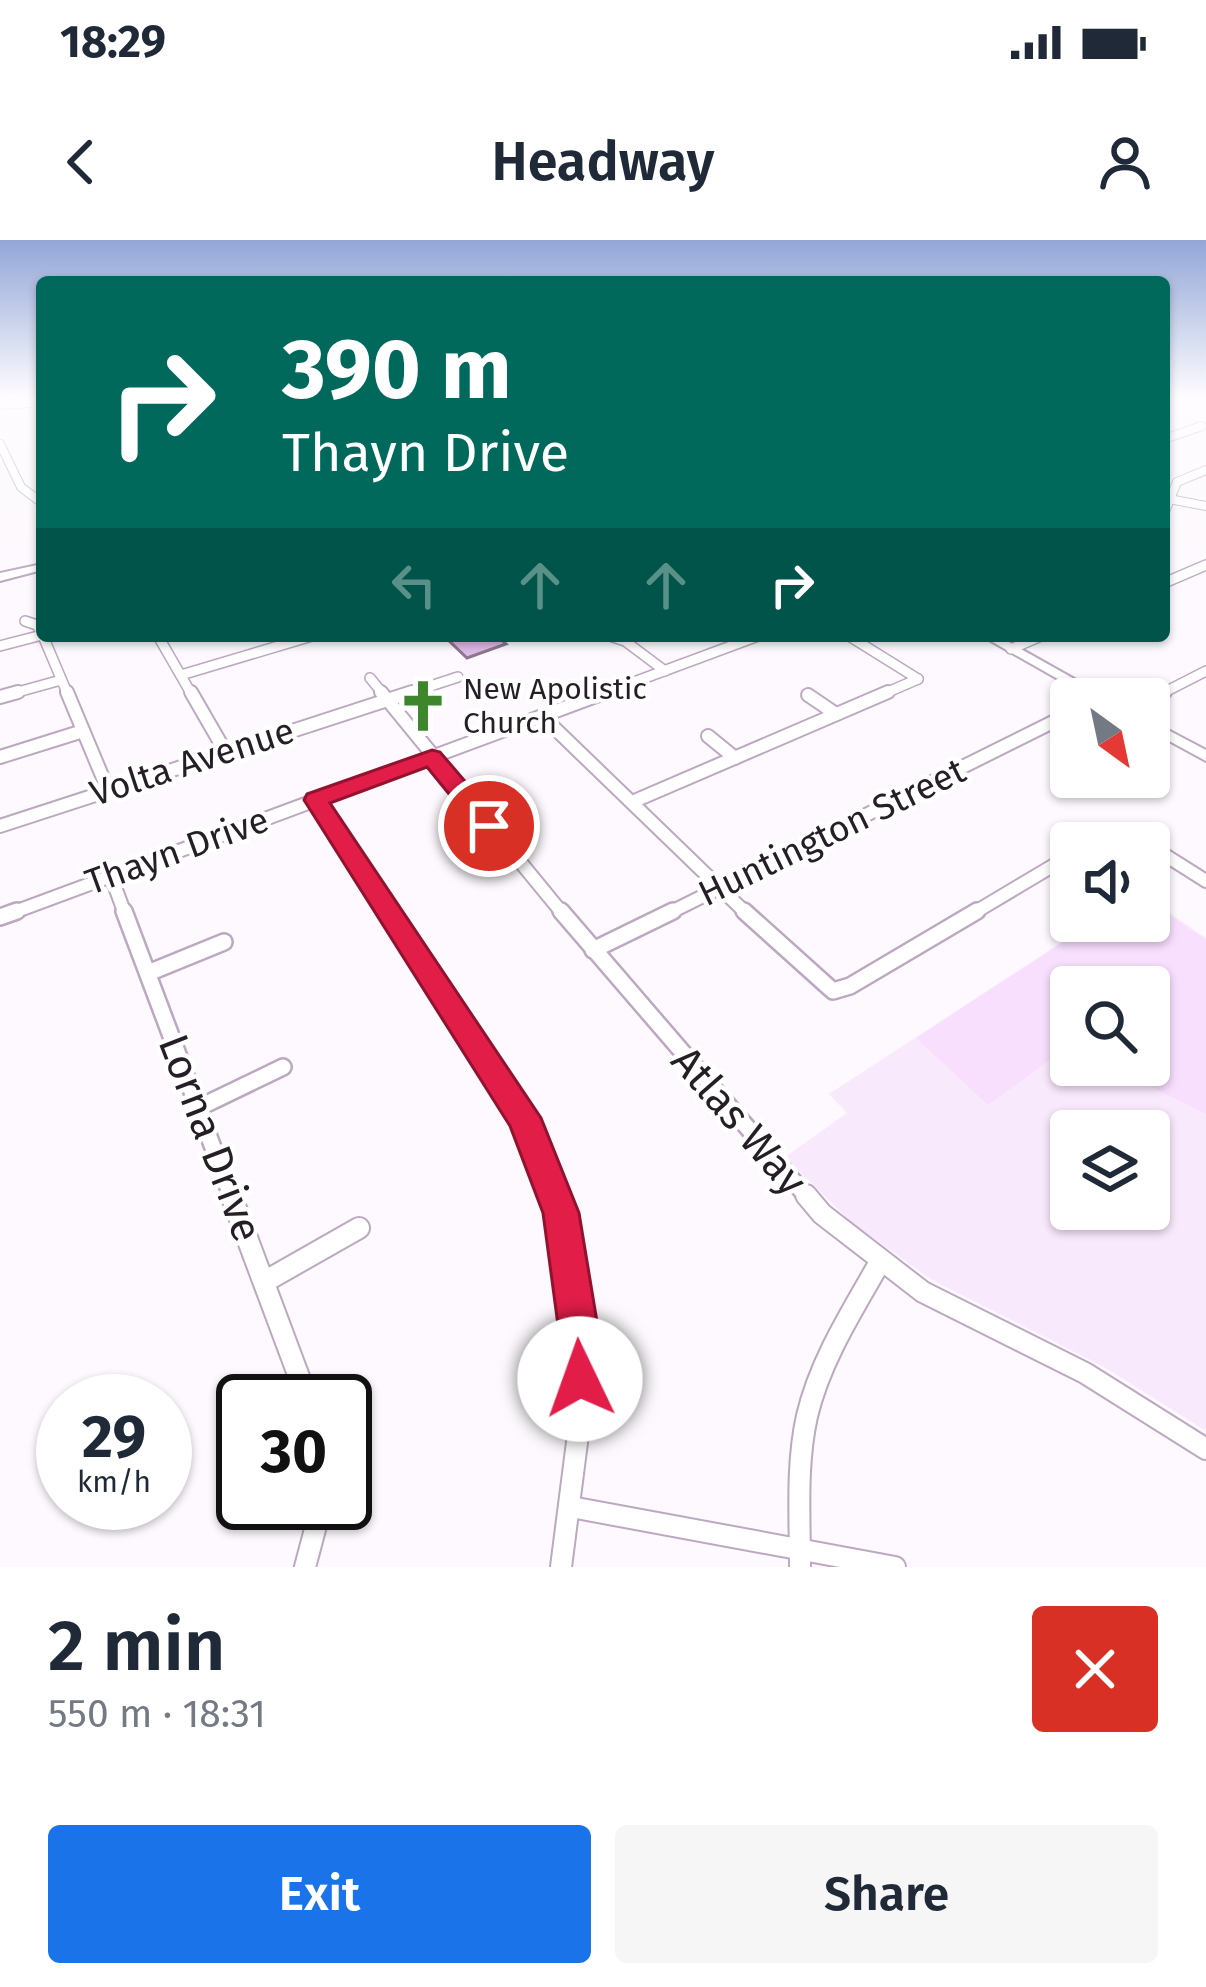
<!DOCTYPE html>
<meta charset="utf-8">
<style>
:root{--surface:#fff;--page:#f6f6f7;--text:#1f2937;--muted:#747a83;--accent:#1a73e8}
body{margin:0;font-family:"Fira Sans",sans-serif;background:var(--page);color:var(--text);height:100vh;display:flex;flex-direction:column;font-size:45px;white-space:nowrap}
*{box-sizing:border-box;margin:0}
p{font-size:39px;color:var(--muted)}
.icon{flex:none;width:66px;height:66px;fill:none;stroke:currentColor;stroke-width:2;stroke-linecap:round;stroke-linejoin:round}
.map{position:relative;height:1327px;overflow:hidden}
.details{display:flex;flex-direction:column;background:var(--surface);flex:1}
.details>*{flex:none}
.banner{position:absolute;left:36px;top:36px;width:1134px;height:366px;border-radius:12px;box-shadow:0 3px 9px #0004;background:#00695c;color:#fff;overflow:hidden}
.needle{width:78px;rotate:147deg}
.buttons{position:absolute;left:1050px;top:438px;display:grid;gap:24px}
.buttons a{display:grid;place-items:center;width:120px;height:120px;border-radius:12px;background:var(--surface);box-shadow:0 3px 9px #0004;font-size:60px}
.speed{position:absolute;left:36px;top:1134px;display:flex;gap:24px;font-size:60px;font-weight:700;text-align:center}
.speed>*{display:grid;place-content:center;width:156px;height:156px;border-radius:50%;background:var(--surface);box-shadow:0 3px 9px #0004;line-height:1}
.speed small{font-size:30px;font-weight:400}
.speed .limit{border:6px solid #111;border-radius:18px;background:#fff;color:#111}
.pin{position:absolute;display:grid;place-items:center;width:102px;height:102px;color:#fff;margin:-51px;border:6px solid #fff;border-radius:50%;box-shadow:0 3px 12px #0007}
.me{position:absolute;width:132px;margin:-66px;rotate:357deg;stroke-linejoin:round;filter:drop-shadow(0 0 9px #0008)}
.turn{display:flex;align-items:center;gap:42px;height:252px;padding:0 48px;font-size:54px}
.turn .icon{width:156px;height:156px;stroke-width:2.5}
.turn b{display:block;font-size:84px;line-height:102px}
.lanes{display:flex;align-items:center;height:114px;padding:0 48px;background:#0003;justify-content:center;gap:60px;direction:ltr}
.lanes .off{opacity:.35}
.round{display:grid;place-items:center;flex:none;width:126px;height:126px;border-radius:12px;background:var(--page)}
.head{display:flex;align-items:center;justify-content:space-between;height:204px;padding:0 48px}
h1{font-size:72px;font-weight:600;line-height:90px}
.action{display:flex;gap:24px;margin-top:auto;padding:24px 48px}
.action a{flex:1;height:138px;border-radius:12px;background:var(--accent);color:#fff;font-size:48px;font-weight:600;line-height:138px;text-align:center}
.action a+a{background:var(--page);color:var(--text)}
.status{display:flex;justify-content:space-between;align-items:center;height:84px;padding:0 60px;background:var(--surface);direction:ltr}
.status svg{height:33px;fill:currentColor}
header{display:flex;justify-content:space-between;align-items:center;height:156px;padding:0 48px;background:var(--surface);font-size:54px;font-weight:600}
.map>svg:first-child{display:block}
.built{fill:#f9e9fc;fill-rule:evenodd}
.green{fill:#f8dffe}
.building{fill:#debae6;stroke:#8b7890;stroke-width:3}
.lines{fill:none;stroke-linecap:round;stroke-linejoin:round}
.minor-far4-casing{stroke:#bda8c1;stroke-width:10}
.minor-far3-casing{stroke:#bda8c1;stroke-width:12}
.minor-far2-casing{stroke:#bda8c1;stroke-width:16}
.minor-far1-casing{stroke:#bda8c1;stroke-width:20}
.minor-casing{stroke:#bda8c1;stroke-width:24}
.secondary-casing{stroke:#bda8c1;stroke-width:4}
.minor-far4{stroke:#fff;stroke-width:8}
.minor-far3{stroke:#fff;stroke-width:9}
.minor-far2{stroke:#fff;stroke-width:12}
.minor-far1{stroke:#fff;stroke-width:15}
.minor{stroke:#fff;stroke-width:20}
.secondary{fill:#fff;fill-rule:evenodd}
.route{fill:#e11d48;stroke:#92132f;stroke-width:3}
.labels{text-anchor:middle;dominant-baseline:central;stroke-width:9;stroke-linejoin:round;paint-order:stroke}
.far-poi-label{font-size:30px;fill:#261e27;stroke:#fff;text-anchor:start}
.street-label{font-size:36px;fill:#261e27;stroke:#fff}
.near-street-label{font-size:42px;fill:#261e27;stroke:#fff}
</style>
<div class="status"><b>18:29</b><svg viewBox="0 0 49 12"><path d="M0 12V9h3v3zM5 12V6h3v6zM10 12V3h3v9zM15 12V0h3v12zM26 1h20v11H26zM47 4h2v5h-2z"/></svg></div>
<header><svg class="icon" aria-label="back" viewBox="0 0 24 24"><path d="M15 5l-7 7 7 7"/></svg>Headway<svg class="icon" aria-label="person" viewBox="0 0 24 24"><circle cx="12" cy="8" r="4"/><path d="M4 21q1-7 8-7t8 7"/></svg></header>
<div class="map">
<svg width="1206" height="1327" viewBox="0 0 1206 1327">
<rect width="100%" height="100%" fill="#fdf9fe"/>
<path class="built" d="M1149,659L1206,698V1191L1104,1127L932,1040L851,982L785,917L847,873L829,854L1094,681H1149ZM1071,747H1149V825H1071ZM1071,891H1149V969H1071Z"/>
<polygon class="green" points="1149,661 1206,700 1206,874 1107,825 1149,825 1149,747 1071,747 1071,807 1067,801 1063,805 1066,808 988,865 916,798 1096,681 1149,681"/>
<polygon class="building" points="444,396 497,396 506,404 467,418"/>
<g class="lines">
<g class="minor-far4-casing">
<g id="minor-far4">
<polyline points="0,165 42,162"/>
<polyline points="1164,199 1202,186"/>
<polyline points="0,204 21,247 42,263"/>
<polyline points="1164,258 1206,266"/>
<polyline points="1164,274 1177,242 1206,230"/>
</g>
</g>
<g class="minor-far3-casing">
<g id="minor-far3">
<polyline points="1164,343 1206,325"/>
<polyline points="25,381 37,385 42,394"/>
<polyline points="43,396 68,455"/>
<polyline points="158,396 192,455"/>
<polyline points="610,396 625,401 665,431"/>
<polyline points="849,396 918,439"/>
<polyline points="0,406 42,395"/>
<polyline points="1011,409 1041,396"/>
<polyline points="181,435 312,396"/>
<polyline points="370,438 384,455"/>
<polyline points="7,455 61,440"/>
<polyline points="403,455 458,437"/>
<polyline points="599,455 758,396"/>
<polyline points="881,455 918,439"/>
<polyline points="1159,455 1206,431"/>
</g>
</g>
<g class="minor-far2-casing">
<g id="minor-far2">
<polyline points="67,452 108,550"/>
<polyline points="191,452 225,511"/>
<polyline points="381,452 563,674"/>
<polyline points="808,455 836,474"/>
<polyline points="0,457 18,452"/>
<polyline points="1149,460 1165,452"/>
<polyline points="542,476 747,674"/>
<polyline points="708,496 735,518"/>
<polyline points="0,517 83,491"/>
<polyline points="316,560 390,674"/>
<polyline points="632,562 888,452"/>
<polyline points="0,586 412,452"/>
<polyline points="1090,603 1117,590 1146,603"/>
<polyline points="1149,605 1206,641"/>
<polyline points="111,636 125,674"/>
<polyline points="9,674 607,452"/>
<polyline points="667,674 1071,473"/>
<polyline points="972,674 1071,615"/>
</g>
</g>
<g class="minor-far1-casing">
<g id="minor-far1">
<polyline points="124,671 232,958"/>
<polyline points="388,671 524,878 555,958"/>
<polyline points="561,671 808,958"/>
<polyline points="744,671 833,751 850,746 977,671"/>
<polyline points="0,677 17,671"/>
<polyline points="593,710 673,671"/>
<polyline points="148,733 224,702"/>
<polyline points="198,868 283,827"/>
</g>
</g>
<g class="minor-casing">
<g id="minor">
<polyline points="231,955 308,1161"/>
<polyline points="554,955 561,973 580,1100 580,1179 561,1327"/>
<polyline points="806,955 822,974 923,1052 1085,1133 1206,1209"/>
<polyline points="264,1042 359,988"/>
<polyline points="571,1267 895,1327"/>
<polyline points="305,1327 322,1263"/>
<path d="M800,1327C800,1277 796,1225 807,1176C820,1121 852,1071 880,1022"/>
</g>
</g>
<g class="secondary-casing">
<g id="secondary">
<polygon points="42,324 42,330 0,341 0,333"/>
<polygon points="982,396 998,396 1110,459 1093,459"/>
<polygon points="1149,480 1206,510 1206,521 1149,490"/>
</g>
</g>
<use href="#minor-far4" class="minor-far4"/>
<use href="#minor-far3" class="minor-far3"/>
<use href="#minor-far2" class="minor-far2"/>
<use href="#minor-far1" class="minor-far1"/>
<use href="#minor" class="minor"/>
<use href="#secondary" class="secondary"/>
</g>
<linearGradient id="sky" x2="0" y2="1"><stop stop-color="#93a6d7"/><stop offset="0.46" stop-color="#fefcff"/><stop offset="1" stop-color="#fefcff" stop-opacity="0"/></linearGradient>
<rect width="1206" height="342" fill="url(#sky)"/>
<polygon class="route" points="432,510 440,512 498,580 502,586 498,592 480,592 427,527 330,563 541,878 579,973 600,1100 601,1139 595,1154 580,1160 566,1154 560,1139 560,1100 543,973 510,886 304,560 307,554"/>
<defs>
<g id="church-bare" transform="scale(4.14)"><path d="M-1.2-6h2.4v3.5h3.3v2.4h-3.3V6h-2.4V-.1h-3.3v-2.4h3.3Z" fill="#3e862c" stroke="#fff" stroke-width="2.5" paint-order="stroke"/></g>
</defs>
<g fill-rule="evenodd">
<use href="#church-bare" x="423" y="466"/>
</g>
<g class="labels">
<g class="far-poi-label">
<text x="463" y="449">New Apolistic<tspan x="463" dy="34">Church</tspan></text>
</g>
<g class="street-label">
<text transform="translate(192 522) rotate(-18)">Volta Avenue</text>
<text transform="translate(832 592) rotate(-26)">Huntington Street</text>
<text transform="translate(177 611) rotate(-20)">Thayn Drive</text>
</g>
<g class="near-street-label">
<text transform="translate(739 881) rotate(49)">Atlas Way</text>
<text transform="translate(210 898) rotate(69)">Lorna Drive</text>
</g>
</g>
</svg>
<div class="buttons">
<a><svg class="needle" viewBox="-14 -14 28 28"><path d="M0-13l5 13h-10z" fill="#e53935"/><path d="M0 13l5-13h-10z" fill="#747a83"/></svg></a>
<a><svg class="icon" aria-label="sound" viewBox="0 0 24 24"><path d="M4 9h4l5-4v14l-5-4H4zM17 9q2 3 0 6"/></svg></a>
<a><svg class="icon" aria-label="search" viewBox="0 0 24 24"><circle cx="10" cy="10" r="6"/><path d="M15 15l6 6"/></svg></a>
<a><svg class="icon" aria-label="layers" viewBox="0 0 24 24"><path d="M12 4l9 5-9 5-9-5zM3 14l9 5 9-5"/></svg></a>
</div>
<div class="speed"><div>29<small>km/h</small></div><div class="limit">30</div></div>
<div class="pin" style="left:489px;top:586px;background:#d93025"><svg class="icon" aria-label="arrive" viewBox="0 0 24 24"><path d="M6 21V4h12l-3 4 3 4H6"/></svg></div>
<svg class="me" style="left:580px;top:1139px" viewBox="-20 -20 40 40"><circle r="19" fill="#fff"/><path d="M0-13L10 11 0 6-10 11z" fill="#e11d48"/></svg>
<div class="banner">
<div class="turn"><svg class="icon" aria-label="right" viewBox="0 0 24 24"><path d="M7 20v-9h11M14 6l5 5-5 5"/></svg><div><b>390 m</b>Thayn Drive</div></div>
<div class="lanes"><svg class="icon off" aria-label="left" viewBox="0 0 24 24"><path d="M17 20v-9H6M10 6l-5 5 5 5"/></svg><svg class="icon off" aria-label="ahead" viewBox="0 0 24 24"><path d="M12 20V5M6 11l6-6 6 6"/></svg><svg class="icon off" aria-label="ahead" viewBox="0 0 24 24"><path d="M12 20V5M6 11l6-6 6 6"/></svg><svg class="icon" aria-label="right" viewBox="0 0 24 24"><path d="M7 20v-9h11M14 6l5 5-5 5"/></svg></div>
</div>
</div>
<section class="details">
<div class="head"><div><h1>2 min</h1><p>550 m · 18:31</p></div><a class="round" style="background:#d93025;color:#fff"><svg class="icon" aria-label="close" viewBox="0 0 24 24"><path d="M6 6l12 12M18 6L6 18"/></svg></a></div>
<div class="action"><a>Exit</a><a>Share</a></div>
</section>
